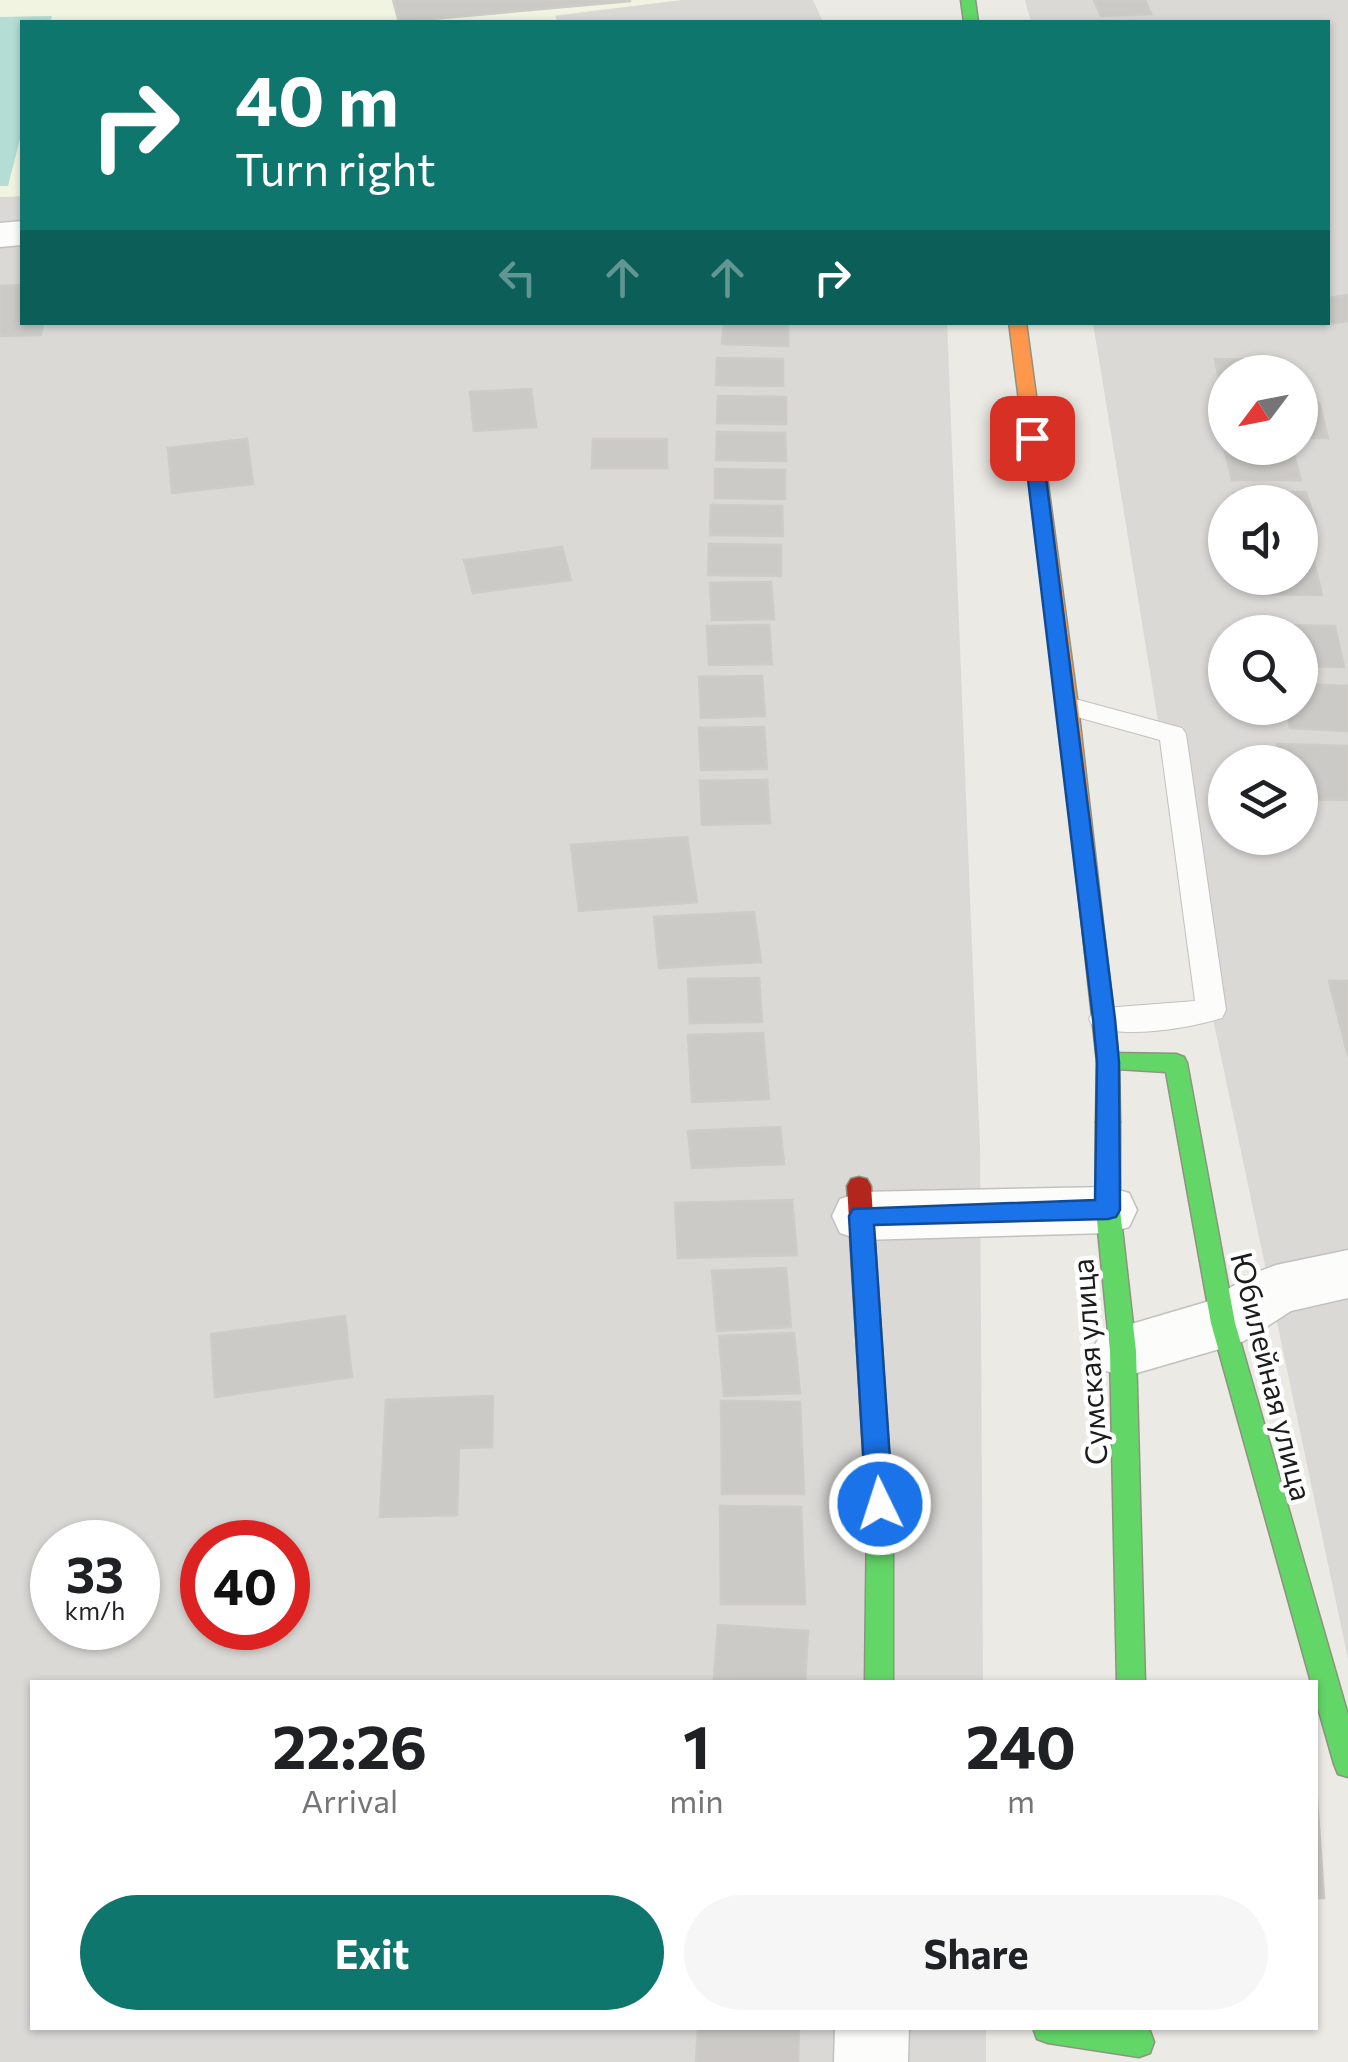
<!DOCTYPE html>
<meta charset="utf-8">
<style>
:root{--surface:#fff;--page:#f6f6f6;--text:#202124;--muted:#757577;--accent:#0f766e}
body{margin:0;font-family:Commissioner,sans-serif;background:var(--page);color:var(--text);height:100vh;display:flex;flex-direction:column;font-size:38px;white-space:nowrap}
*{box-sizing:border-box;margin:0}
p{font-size:32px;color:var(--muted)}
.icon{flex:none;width:55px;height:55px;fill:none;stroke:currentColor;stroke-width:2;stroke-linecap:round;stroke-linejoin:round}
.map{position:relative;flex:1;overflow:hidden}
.panel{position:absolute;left:30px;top:1680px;width:1288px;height:350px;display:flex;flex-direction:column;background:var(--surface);border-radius:0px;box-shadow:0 2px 8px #0004}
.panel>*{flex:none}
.guide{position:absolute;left:20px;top:20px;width:1310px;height:305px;border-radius:0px;box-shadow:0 2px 8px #0004;background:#0f766e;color:#fff;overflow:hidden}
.needle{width:65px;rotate:238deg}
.controls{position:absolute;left:1208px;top:355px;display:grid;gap:20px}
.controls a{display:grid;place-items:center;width:110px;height:110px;border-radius:50%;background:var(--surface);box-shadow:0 2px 8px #0004;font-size:50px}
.speed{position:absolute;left:30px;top:1520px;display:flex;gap:20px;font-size:50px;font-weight:700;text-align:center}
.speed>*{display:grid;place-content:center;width:130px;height:130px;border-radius:50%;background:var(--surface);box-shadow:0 2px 8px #0004;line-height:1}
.speed small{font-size:25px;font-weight:400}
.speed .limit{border:15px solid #d22;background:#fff;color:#111}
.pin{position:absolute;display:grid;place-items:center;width:85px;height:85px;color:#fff;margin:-42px;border-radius:20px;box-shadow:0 5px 15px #0006}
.me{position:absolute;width:110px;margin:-55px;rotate:356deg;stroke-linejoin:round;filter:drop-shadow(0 0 8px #0008)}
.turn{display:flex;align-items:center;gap:35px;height:210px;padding:0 50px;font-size:45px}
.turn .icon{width:130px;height:130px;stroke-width:2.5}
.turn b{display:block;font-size:70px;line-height:85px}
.lanes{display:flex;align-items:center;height:95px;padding:0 50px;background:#0003;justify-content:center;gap:50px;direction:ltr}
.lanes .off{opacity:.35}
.eta{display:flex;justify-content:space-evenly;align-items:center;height:170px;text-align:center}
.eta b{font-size:60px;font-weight:700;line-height:70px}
.button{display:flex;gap:20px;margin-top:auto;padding:20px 50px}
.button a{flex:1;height:115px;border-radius:60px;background:var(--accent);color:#fff;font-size:40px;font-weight:700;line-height:115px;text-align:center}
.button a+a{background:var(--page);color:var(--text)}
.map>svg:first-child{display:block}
.residential{fill:#dad9d6;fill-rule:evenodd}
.education{fill:#f0f4e1}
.pitch{fill:#b4ded5}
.building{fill:#cccac6;stroke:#ceccc7;stroke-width:2.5}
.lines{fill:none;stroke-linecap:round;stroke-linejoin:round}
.lane-casing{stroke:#c2c1bf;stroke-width:2}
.street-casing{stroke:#c2c1bf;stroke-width:3}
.fast-casing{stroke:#8e937f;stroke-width:3}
.slow-casing{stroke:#8e937f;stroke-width:3}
.jam-casing{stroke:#8e937f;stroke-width:3}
.lane{fill:#fcfcfb;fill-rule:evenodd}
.street{fill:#fcfcfb;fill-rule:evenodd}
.fast{fill:#63d668;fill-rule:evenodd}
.slow{fill:#ff974d;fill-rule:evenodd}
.jam{fill:#b3261e;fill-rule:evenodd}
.route{fill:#1a73e8;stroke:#114b97;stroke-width:2.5}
.labels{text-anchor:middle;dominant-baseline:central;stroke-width:9;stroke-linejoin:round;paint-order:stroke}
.street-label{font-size:30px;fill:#1c1c1c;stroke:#fff}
</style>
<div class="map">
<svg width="1348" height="2062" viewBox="0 0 1348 2062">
<rect width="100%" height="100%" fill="#ebeae5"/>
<g class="residential">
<polygon points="681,0 813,0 823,22 557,22 555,16"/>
<path d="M1025,0H1348V1659L1185,886L1093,323L1328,322V22H1031ZM1225,372H1300V448H1225ZM1225,502H1300V578H1225ZM1225,632H1300V708H1225ZM1225,762H1300V838H1225Z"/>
<path d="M22,192V322L947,323L980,1147L983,1682H32V2028H986V2062H0V197L21,196ZM52,1542H138V1628H52ZM202,1542H288V1628H202Z"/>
</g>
<polygon class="education" points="0,0 681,0 555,15 557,22 22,22 22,192 21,196 0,197"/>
<polygon class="pitch" points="52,16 50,22 22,22 22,131 8,186 0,186 0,17"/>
<g class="building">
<polygon points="393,0 630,0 630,1 399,22"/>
<polygon points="1094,0 1145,0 1151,14 1101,16"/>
<polygon points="22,285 22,322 43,322 41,335 0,336 0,286"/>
<polygon points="1348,295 1348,321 1321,325 1328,322 1328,298"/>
<polygon points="724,322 788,322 788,346 722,344"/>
<polygon points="717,358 783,359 783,386 716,385"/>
<polygon points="1215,359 1265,360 1267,372 1225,372 1222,395"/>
<polygon points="531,389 536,427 474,431 470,392"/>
<polygon points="718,396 786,397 786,424 717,423"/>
<polygon points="1300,403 1319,403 1328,438 1300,438"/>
<polygon points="717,432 785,433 786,461 716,460"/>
<polygon points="247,439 253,484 172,493 168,448"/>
<polygon points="593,439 667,439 667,468 592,468"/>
<polygon points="1225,452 1293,452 1301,480 1232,480"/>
<polygon points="715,469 785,470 785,499 715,498"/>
<polygon points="1306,492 1316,523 1300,523 1300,502 1236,502 1234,493"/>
<polygon points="711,505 782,506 783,536 710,535"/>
<polygon points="1300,542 1309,542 1322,595 1256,594 1252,578 1300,578"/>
<polygon points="709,544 781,545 781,576 708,575"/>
<polygon points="562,547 571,580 473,593 464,560"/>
<polygon points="771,582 774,619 712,620 710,583"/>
<polygon points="769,625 772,664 709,665 707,626"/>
<polygon points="1278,625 1335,626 1344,667 1300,666 1300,632 1279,632"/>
<polygon points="762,676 765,716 701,718 699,677"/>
<polygon points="1300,684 1348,686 1348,731 1290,728 1286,708 1300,708"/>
<polygon points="764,727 767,769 701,770 699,728"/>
<polygon points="1277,744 1348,746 1348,800 1300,799 1300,762 1281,762"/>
<polygon points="767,780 770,823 702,825 700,781"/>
<polygon points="687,837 697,902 579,911 571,845"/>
<polygon points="754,912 761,962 659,968 654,917"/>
<polygon points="759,978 762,1022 690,1023 688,979"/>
<polygon points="1329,981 1348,981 1348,1056"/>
<polygon points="763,1033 769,1099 692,1102 688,1035"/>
<polygon points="780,1127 784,1164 692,1168 688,1131"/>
<polygon points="792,1200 797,1255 678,1258 675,1203"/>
<polygon points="786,1268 791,1327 717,1331 712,1271"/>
<polygon points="345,1316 352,1377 215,1397 211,1334"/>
<polygon points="794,1333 800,1393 724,1396 719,1336"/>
<polygon points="493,1396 492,1447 459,1448 457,1515 380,1517 386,1400"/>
<polygon points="721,1401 800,1402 804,1494 722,1494"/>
<polygon points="720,1506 801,1507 805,1604 721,1604"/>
<polygon points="718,1625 808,1631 805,1682 714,1679"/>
<polygon points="1315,1784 1316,1784 1324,1898 1315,1898"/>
<polygon points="698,2028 799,2028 798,2062 696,2062"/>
</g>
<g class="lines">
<g class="lane-casing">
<path id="lane" d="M1068,697L1182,728L1186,734L1226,1010L1222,1018C1186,1029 1129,1038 1093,1027L1089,1019L1093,1011L1104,1008L1195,1001L1160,740L1059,712L1055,706L1059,700Z"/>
</g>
<g class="street-casing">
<g id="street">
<polygon points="22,221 22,245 0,247 0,223"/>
<polygon points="1108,1187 1129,1193 1137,1210 1129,1227 1108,1233 861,1240 840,1233 832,1216 840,1199 861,1192"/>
<polygon points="1348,1250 1348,1298 1291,1311 1244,1341 1223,1348 1123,1377 1101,1369 1092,1351 1101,1333 1206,1302 1255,1273 1276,1265"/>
<polygon points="835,2028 909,2028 908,2062 834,2062"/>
</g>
</g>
<g class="fast-casing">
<g id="fast">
<polygon points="961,0 975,0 978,22 964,22"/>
<polygon points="1108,1053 1176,1054 1184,1057 1187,1063 1235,1323 1348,1715 1348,1777 1338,1774 1334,1764 1315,1697 1315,1682 1311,1682 1211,1323 1166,1072 1100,1068 1097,1062 1100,1056"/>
<polygon points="1108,1113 1116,1116 1120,1122 1120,1210 1136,1351 1145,1682 1117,1682 1110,1351 1096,1210 1096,1122 1100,1116"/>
<polygon points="880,1501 889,1505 893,1513 893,1682 865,1682 867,1513 871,1505"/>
<polygon points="1033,2028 1141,2028 1150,2031 1154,2042 1150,2053 1139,2057 1048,2043 1037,2039"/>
</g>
</g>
<g class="slow-casing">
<polygon id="slow" points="1009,322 1026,322 1078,706 1119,1062 1120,1122 1116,1128 1100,1128 1096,1122 1097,1062 1058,706"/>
</g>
<g class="jam-casing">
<polygon id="jam" points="859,1177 867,1179 871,1186 893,1513 889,1521 880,1525 871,1521 867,1513 847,1186 851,1179"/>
</g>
<use href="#lane" class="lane"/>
<use href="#street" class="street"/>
<use href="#fast" class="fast"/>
<use href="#slow" class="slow"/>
<use href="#jam" class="jam"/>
</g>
<polygon class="route" points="1032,433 1041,438 1115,1019 1119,1062 1120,1210 1116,1217 1108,1219 874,1225 893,1504 889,1512 880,1516 870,1512 866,1504 849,1216 853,1209 1095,1200 1097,1062 1093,1019 1023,438"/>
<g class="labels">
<g class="street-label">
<text transform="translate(1088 1362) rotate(-94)">Сумская улица</text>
<text transform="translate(1273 1376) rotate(76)">Юбилейная улица</text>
</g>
</g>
</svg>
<div class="controls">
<a><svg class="needle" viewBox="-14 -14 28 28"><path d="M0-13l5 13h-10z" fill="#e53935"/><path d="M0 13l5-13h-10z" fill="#757577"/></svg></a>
<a><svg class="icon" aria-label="sound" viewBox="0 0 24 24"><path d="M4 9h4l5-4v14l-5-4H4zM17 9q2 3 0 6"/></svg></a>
<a><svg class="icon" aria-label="search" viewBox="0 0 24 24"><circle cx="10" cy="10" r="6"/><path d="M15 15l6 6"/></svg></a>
<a><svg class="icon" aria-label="layers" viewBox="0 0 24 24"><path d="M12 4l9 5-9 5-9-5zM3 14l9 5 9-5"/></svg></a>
</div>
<div class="speed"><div>33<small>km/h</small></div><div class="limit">40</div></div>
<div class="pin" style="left:1032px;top:438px;background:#d93025"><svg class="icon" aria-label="arrive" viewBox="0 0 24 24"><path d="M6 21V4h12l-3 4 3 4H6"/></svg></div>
<svg class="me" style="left:880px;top:1504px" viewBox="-20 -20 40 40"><circle r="17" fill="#1a73e8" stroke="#fff" stroke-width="3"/><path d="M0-11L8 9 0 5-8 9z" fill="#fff"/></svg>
<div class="guide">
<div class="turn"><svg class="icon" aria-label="right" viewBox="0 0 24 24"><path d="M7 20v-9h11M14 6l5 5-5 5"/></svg><div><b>40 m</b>Turn right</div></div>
<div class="lanes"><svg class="icon off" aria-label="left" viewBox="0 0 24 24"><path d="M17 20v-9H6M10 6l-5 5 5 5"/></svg><svg class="icon off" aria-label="ahead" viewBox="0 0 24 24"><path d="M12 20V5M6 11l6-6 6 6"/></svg><svg class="icon off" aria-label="ahead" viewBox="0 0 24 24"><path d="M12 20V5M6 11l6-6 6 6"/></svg><svg class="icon" aria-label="right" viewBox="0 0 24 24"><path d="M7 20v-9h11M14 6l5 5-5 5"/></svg></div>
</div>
<section class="panel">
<div class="eta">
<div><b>22:26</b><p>Arrival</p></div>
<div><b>1</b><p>min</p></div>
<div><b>240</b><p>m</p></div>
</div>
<div class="button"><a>Exit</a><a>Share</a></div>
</section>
</div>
